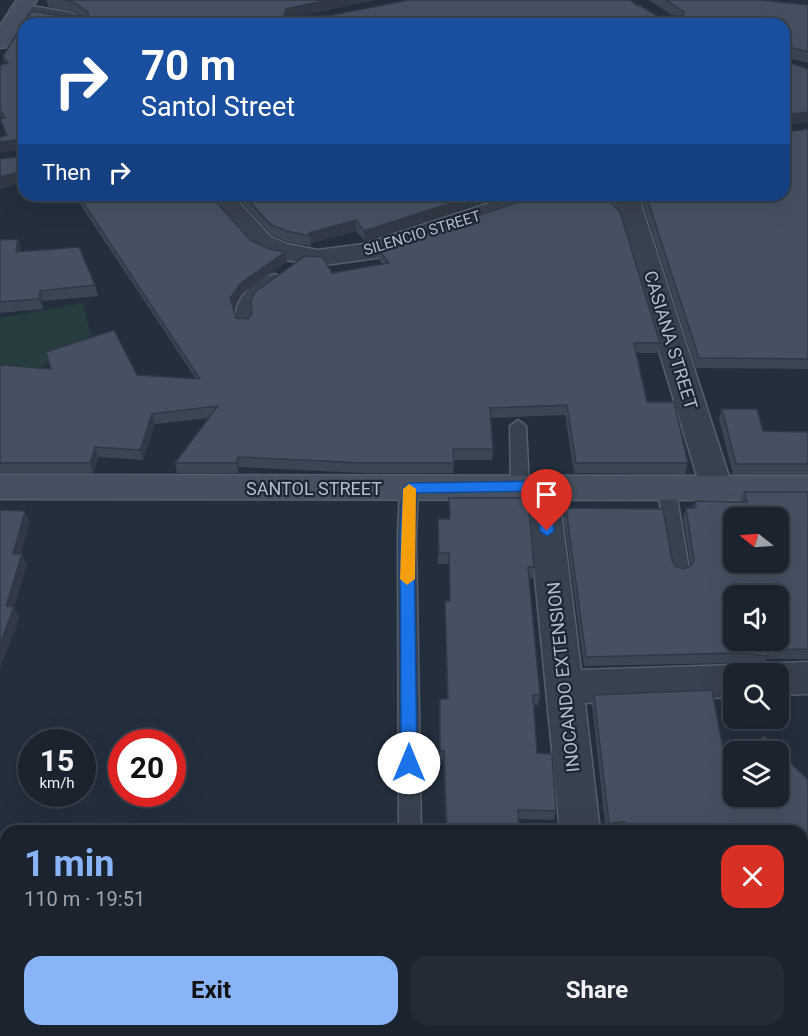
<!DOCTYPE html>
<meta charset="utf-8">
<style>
:root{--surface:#1b232e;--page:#242b36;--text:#f1f3f6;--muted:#a0a4aa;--line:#39404a;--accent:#8ab4f8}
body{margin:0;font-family:Roboto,sans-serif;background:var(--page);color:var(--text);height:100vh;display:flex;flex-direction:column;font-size:22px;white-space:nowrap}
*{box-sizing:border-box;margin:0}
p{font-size:20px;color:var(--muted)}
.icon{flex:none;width:33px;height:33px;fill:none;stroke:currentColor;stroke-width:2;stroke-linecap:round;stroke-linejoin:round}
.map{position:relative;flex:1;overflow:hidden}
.panel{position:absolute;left:0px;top:825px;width:808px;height:212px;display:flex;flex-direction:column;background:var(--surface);border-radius:18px 18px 0 0;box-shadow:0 6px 24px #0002,0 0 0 2px var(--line)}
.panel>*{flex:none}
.banner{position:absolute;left:18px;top:18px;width:772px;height:183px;border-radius:18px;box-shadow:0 6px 24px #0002,0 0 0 2px var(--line);background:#1a4fa0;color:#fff;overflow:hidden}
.needle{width:39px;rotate:287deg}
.controls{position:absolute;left:723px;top:507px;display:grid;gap:12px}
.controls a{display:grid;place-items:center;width:66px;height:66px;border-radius:12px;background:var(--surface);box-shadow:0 6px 24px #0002,0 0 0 2px var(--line);font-size:30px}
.speed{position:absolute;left:18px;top:729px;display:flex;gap:12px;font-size:30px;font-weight:700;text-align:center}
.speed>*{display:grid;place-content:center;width:78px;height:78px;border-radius:50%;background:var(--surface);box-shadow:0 6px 24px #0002,0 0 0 2px var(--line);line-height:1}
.speed small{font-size:15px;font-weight:400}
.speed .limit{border:9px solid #d22;background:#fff;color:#111}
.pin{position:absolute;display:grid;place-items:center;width:51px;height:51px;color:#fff;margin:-62px -26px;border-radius:50% 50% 50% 0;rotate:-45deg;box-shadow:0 0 6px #0007}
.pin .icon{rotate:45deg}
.me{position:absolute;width:66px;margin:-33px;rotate:0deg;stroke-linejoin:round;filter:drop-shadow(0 0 4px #0008)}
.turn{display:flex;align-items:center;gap:21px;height:126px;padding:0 24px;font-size:27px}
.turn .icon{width:78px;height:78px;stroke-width:2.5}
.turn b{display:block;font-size:42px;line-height:51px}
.then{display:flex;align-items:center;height:57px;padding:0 24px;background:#0003;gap:12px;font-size:22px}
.round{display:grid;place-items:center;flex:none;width:63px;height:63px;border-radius:18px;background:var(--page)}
.summary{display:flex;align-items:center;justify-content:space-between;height:102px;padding:0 24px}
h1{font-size:36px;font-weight:700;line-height:45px;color:var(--accent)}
.primary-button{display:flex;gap:12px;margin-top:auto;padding:12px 24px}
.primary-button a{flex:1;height:69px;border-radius:18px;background:var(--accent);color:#111;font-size:24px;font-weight:700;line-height:69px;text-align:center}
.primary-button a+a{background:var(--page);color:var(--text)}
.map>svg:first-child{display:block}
.green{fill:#263c3f}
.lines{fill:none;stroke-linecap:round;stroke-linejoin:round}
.lane-casing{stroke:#565f6c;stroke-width:3}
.street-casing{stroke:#565f6c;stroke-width:3}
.secondary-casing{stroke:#565f6c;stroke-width:3}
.lane{fill:#38414e;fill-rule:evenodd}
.street{fill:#38414e;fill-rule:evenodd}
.secondary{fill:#465061;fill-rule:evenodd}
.wall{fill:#3b4654}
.shaded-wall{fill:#303945}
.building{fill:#455162;stroke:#303945;stroke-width:1.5;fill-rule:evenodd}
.route{fill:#1a73e8;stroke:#114b97;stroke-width:1.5}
.slow{fill:#f59e0b}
.labels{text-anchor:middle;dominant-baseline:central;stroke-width:4.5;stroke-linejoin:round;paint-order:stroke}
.far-street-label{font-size:15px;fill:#b4bcc9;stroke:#1d2633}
.street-label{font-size:18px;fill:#b4bcc9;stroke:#1d2633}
</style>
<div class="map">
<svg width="808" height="1036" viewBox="0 0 808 1036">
<rect width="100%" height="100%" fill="#242f3e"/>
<polygon class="green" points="83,303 93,345 62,351 35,372 0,364 0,318"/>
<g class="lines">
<g class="lane-casing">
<g id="lane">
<path d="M275,274L282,279L254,303L249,327H239C226,304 255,279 275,274Z"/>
<polygon points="518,420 526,426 529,487 526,492 514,492 511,487 510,426"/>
<polygon points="666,479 672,481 675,486 689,569 687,574 680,577 673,574 671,569 657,486 660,481"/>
<polygon points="409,481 415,483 418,488 416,536 421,831 399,831 398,536 400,488 403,483"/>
<polygon points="31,1030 55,1030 54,1036 30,1036"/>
<rect x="399" y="1030" width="24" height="6"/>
</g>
</g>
<g class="street-casing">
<g id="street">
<polygon points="20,4 72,13 89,24 63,24 13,14 10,10 13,6"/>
<polygon points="205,195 232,195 271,237 287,244 318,250 364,244 514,195 552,195 548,200 376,258 318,266 271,257 253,249"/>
<polygon points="612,195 638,195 732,486 727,495 716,498 705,495 700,486"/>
<polygon points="542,474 553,477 558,486 581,670 734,665 747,670 749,674 734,674 734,697 585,703 600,831 560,831 526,486 531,477"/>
<polygon points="808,662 808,694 778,695 778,674 762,674 765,668 778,663"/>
<polygon points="808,902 808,947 802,949 802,904"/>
<polygon points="648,1030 699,1030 696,1036 646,1036"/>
</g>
</g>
<g class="secondary-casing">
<g id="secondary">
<polygon points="17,0 37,0 8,47 0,48 0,26"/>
<polygon points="0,475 808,476 808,500 0,499"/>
</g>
</g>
<use href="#lane" class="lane"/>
<use href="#street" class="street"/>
<use href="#secondary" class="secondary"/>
</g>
<g class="wall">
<polygon points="47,0 374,0 299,16 327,16 409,0 630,0 638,6 638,4 657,16 673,16 649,0 760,0 808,5 808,63 785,57 785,61 808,69 808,122 785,125 786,132 808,129 808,369 696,368 642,200 643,195 784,195 784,24 24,24 24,185 22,182 0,189 0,159 23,156 22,150 0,152 0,137 6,135 0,119 2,119 0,113 0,65 5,64 3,56 31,11 61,16 81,16 73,11 48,7"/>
<polygon points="74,195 210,195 250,240 287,262 243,293 233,307 236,318 248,319 332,273 382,264 379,259 378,249 660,343 657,353 636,353 647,402 688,463 685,474 574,473 565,415 491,418 493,449 492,460 454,460 453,473 363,473 239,467 238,473 177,473 175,463 209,418 155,424 143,460 99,457 93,473 0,473 0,365 196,379"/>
<polygon points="235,195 507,195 365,241 356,231 311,243 311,246 288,242 272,235"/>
<polygon points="18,239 21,249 21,252 95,285 98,296 43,301 43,309 0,313 0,240"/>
<polygon points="722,409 763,431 808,432 808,474 733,474 719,419"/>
<polygon points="744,492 808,492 808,659 766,659 764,665 734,663 584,666 564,518 566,508 672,560 675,566 684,569 691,567 683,518 686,508 692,508 695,501 740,502"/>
<polygon points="449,498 534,567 533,578 529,578 540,695 538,705 534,705 537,753 556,811 554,820 518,819 519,831 446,831 443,760 440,760 439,709 440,699 447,699 445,612 445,601 449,601 449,564 438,564 438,519 449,519"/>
<polygon points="594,695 726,764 802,831 606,831 592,705"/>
<polygon points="808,970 808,1036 764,1036 760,1030 802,1030 802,975"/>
</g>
<g class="shaded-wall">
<polygon points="328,0 374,0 287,19 284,16 286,9"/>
<polygon points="808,112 808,122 784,125 785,115"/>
<polygon points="22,139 24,149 0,152 0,142"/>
<polygon points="19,172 22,182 0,189 0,177"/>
<polygon points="31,195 51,195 33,200"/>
<polygon points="476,195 507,195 365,241 364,231"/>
<polygon points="356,220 356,231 311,243 310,236 309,233"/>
<polygon points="18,239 21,249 20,263 16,252"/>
<polygon points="285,252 287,262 243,293 232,309 230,298 241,283"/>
<polygon points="40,291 43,301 43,309 39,299"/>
<polygon points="152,414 155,424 143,460 140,450"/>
<polygon points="95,447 99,457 93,473 90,463"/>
<polygon points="238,457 239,467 238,473 236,463"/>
<polygon points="25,511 30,522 18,565 13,554"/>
<polygon points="22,554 27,565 13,611 14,607 20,617 0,669 0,644 6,606"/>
<polygon points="808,890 808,893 802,897 802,894"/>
<polygon points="606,1030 610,1030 603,1036 599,1036"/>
</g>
<g class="building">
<polygon points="63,0 328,0 286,9 284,16 327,16 409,0 630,0 638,6 638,4 657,16 683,16 684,12 666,0 760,0 808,5 808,52 785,46 785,61 808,69 808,112 785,115 786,132 808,129 808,359 699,358 646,195 784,195 784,24 24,24 24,180 19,172 0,177 0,159 23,156 22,139 0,142 0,137 7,135 0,119 5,118 0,110 0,106 1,106 0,104 0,65 8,63 3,56 31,11 61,16 88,16 88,12 71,1"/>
<polygon points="78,195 210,195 250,240 269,249 285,252 241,283 230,298 236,318 248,319 252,314 251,300 255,292 305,256 323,257 332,273 389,263 378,249 540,195 604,195 620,212 660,343 634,343 647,402 674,402 688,463 576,463 567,405 490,408 493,449 453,449 454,463 363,463 238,457 236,463 175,463 218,406 152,414 140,450 95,447 90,463 0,463 0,365 51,369 46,352 114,330 137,375 200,379"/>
<polygon points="243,195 476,195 364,231 356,220 309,233 310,236 287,231 271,225"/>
<polygon points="18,239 16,252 79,247 95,285 40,291 39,299 0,302 0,240"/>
<polygon points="722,409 757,409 763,431 808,432 808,464 736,464"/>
<path d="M744,492H808V649L767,650L768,656L738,653L586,657L566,508L663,509L672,560L675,566L684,569L691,566L694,560L686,508H696L695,501L747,502ZM734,518H778V562H734ZM734,596H778V640H734Z"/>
<polygon points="449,498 528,498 534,567 528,567 540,695 533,695 537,753 552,754 556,811 518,810 519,831 447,831 444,751 440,751 440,699 448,699 445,601 450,601 449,553 439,553 438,519 450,519"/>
<polygon points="0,510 25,511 13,554 22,554 6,606 14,607 0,644"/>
<polygon points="712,690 726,764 734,759 734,796 778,796 778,752 743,752 764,736 808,780 808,890 802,894 802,831 631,831 624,822 609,823 594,695"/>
<polygon points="808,970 808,1036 772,1036 774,1034 772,1030 802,1030 802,987 806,984 802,980 802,975"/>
<polygon points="478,1030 606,1030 599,1036 475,1036 473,1034"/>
</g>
<polygon class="route" points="542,481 549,486 554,531 547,536 540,531 536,491 416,493 414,536 417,763 415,768 409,770 403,768 401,763 400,536 403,488 409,483"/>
<polygon class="slow" points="409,484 416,489 415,579 407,585 400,579 403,489"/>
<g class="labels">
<g class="far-street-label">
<text transform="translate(422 233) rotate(-17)">SILENCIO STREET</text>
</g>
<g class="street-label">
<text transform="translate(671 340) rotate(73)">CASIANA STREET</text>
<text x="314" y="488">SANTOL STREET</text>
<text transform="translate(563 677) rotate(-96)">INOCANDO EXTENSION</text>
</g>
</g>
</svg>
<div class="controls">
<a><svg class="needle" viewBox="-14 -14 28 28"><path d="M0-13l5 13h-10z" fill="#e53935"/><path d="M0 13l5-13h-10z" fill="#a0a4aa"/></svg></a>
<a><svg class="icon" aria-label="sound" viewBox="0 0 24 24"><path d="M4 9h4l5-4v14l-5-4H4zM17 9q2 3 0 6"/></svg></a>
<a><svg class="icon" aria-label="search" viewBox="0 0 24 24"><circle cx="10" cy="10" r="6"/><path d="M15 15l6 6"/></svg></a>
<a><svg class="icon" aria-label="layers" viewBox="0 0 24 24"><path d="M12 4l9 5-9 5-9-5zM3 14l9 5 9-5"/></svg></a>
</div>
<div class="speed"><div>15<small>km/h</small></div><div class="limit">20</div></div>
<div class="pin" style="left:547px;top:531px;background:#d93025"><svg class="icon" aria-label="arrive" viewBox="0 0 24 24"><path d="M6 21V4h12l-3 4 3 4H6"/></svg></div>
<svg class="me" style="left:409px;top:763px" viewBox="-20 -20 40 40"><circle r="19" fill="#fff"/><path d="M0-13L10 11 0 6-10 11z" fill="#1a73e8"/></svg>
<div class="banner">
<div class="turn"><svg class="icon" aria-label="right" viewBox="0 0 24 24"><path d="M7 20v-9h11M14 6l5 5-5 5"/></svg><div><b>70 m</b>Santol Street</div></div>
<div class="then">Then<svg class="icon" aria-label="right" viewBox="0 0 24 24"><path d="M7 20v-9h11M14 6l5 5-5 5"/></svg></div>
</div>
<section class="panel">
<div class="summary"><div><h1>1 min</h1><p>110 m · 19:51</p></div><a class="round" style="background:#d93025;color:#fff"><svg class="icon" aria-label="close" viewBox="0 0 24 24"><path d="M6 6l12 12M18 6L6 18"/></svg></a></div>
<div class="primary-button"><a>Exit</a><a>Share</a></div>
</section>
</div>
